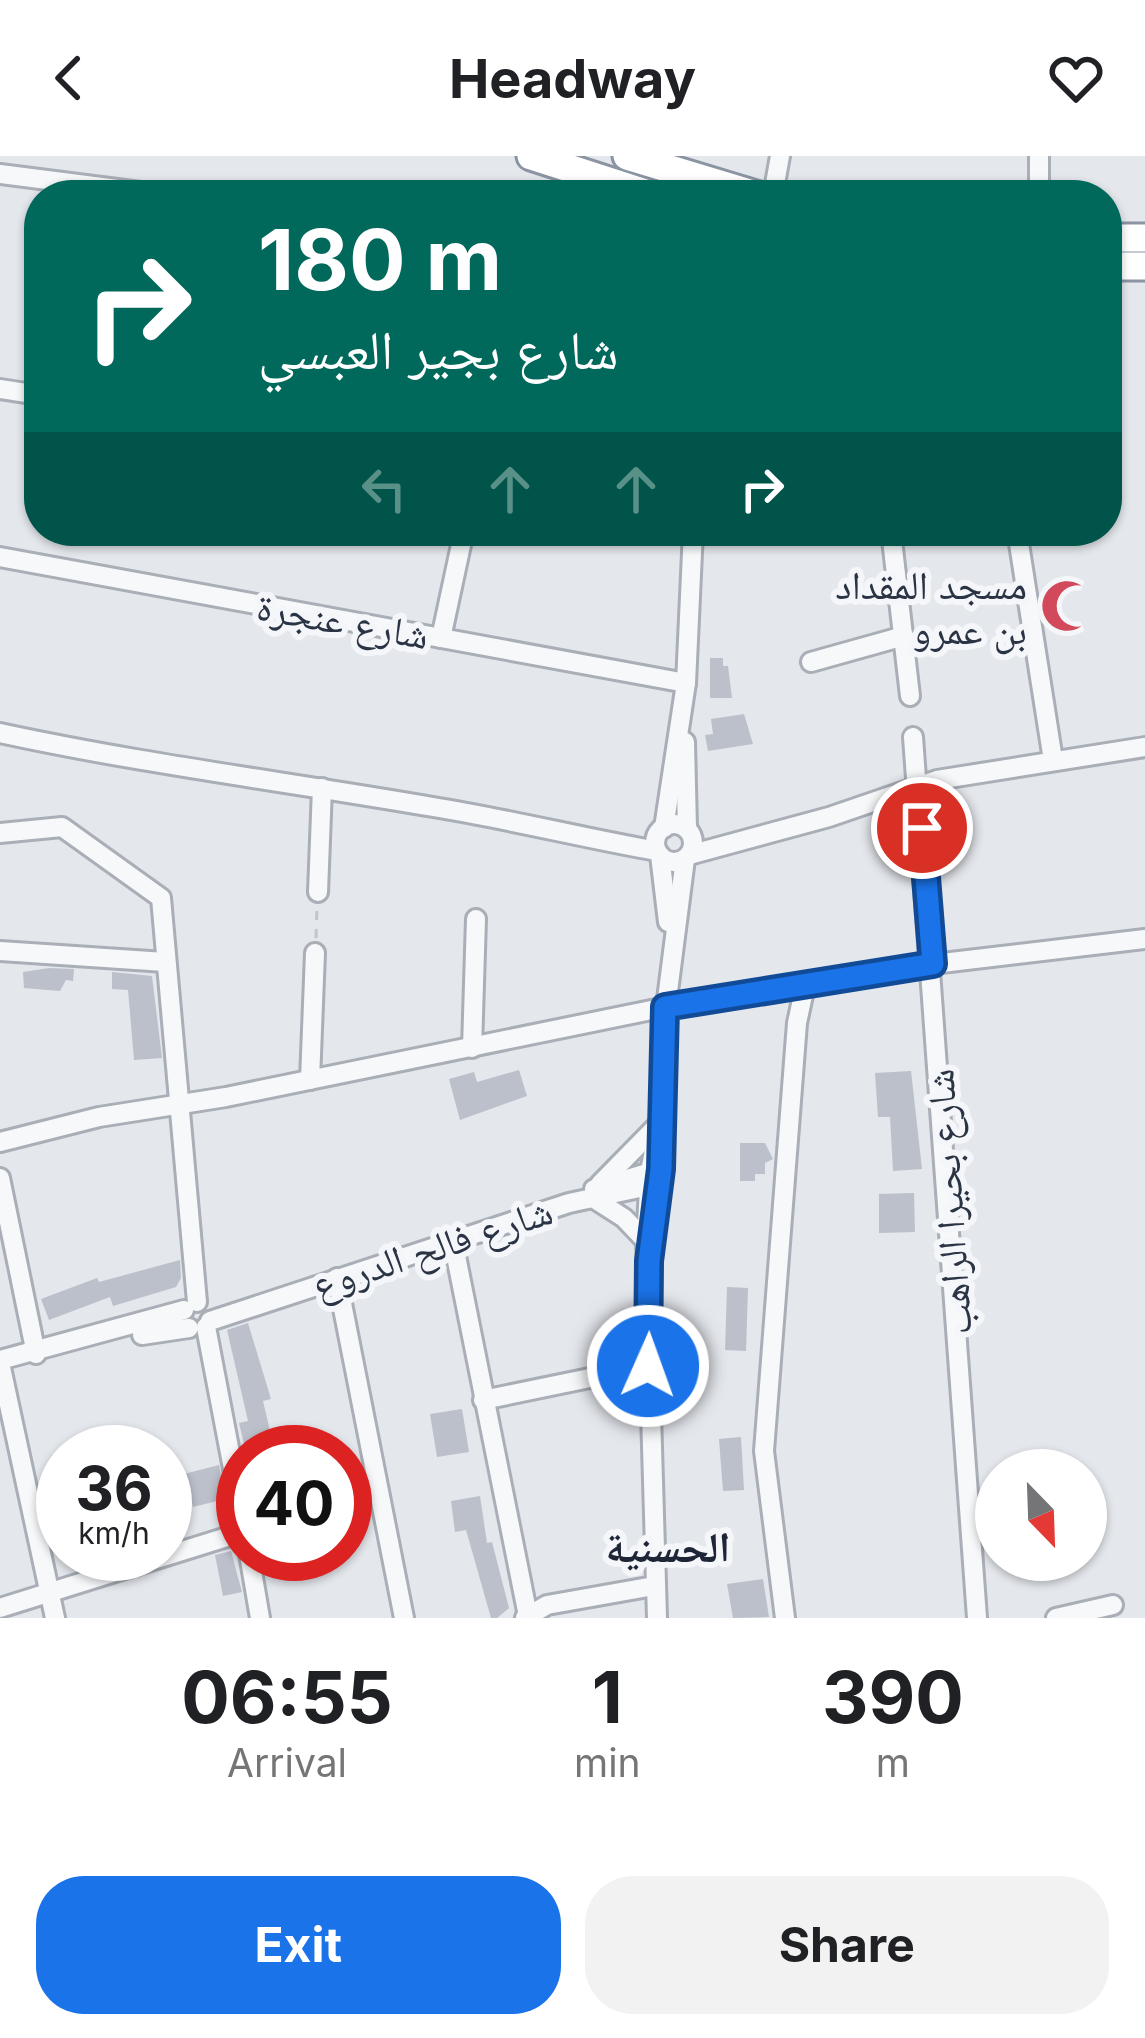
<!DOCTYPE html>
<meta charset="utf-8">
<style>
:root{--surface:#fff;--page:#f2f2f2;--text:#202124;--muted:#757577;--accent:#1a73e8}
body{margin:0;font-family:Inter,"Noto Naskh Arabic",sans-serif;background:var(--page);color:var(--text);height:100vh;display:flex;flex-direction:column;font-size:45px;white-space:nowrap}
*{box-sizing:border-box;margin:0}
p{font-size:39px;color:var(--muted)}
.icon{flex:none;width:66px;height:66px;fill:none;stroke:currentColor;stroke-width:2;stroke-linecap:round;stroke-linejoin:round}
.map{position:relative;height:1462px;overflow:hidden}
.side{display:flex;flex-direction:column;background:var(--surface);flex:1}
.side>*{flex:none}
.top-card{position:absolute;left:24px;top:24px;width:1098px;height:366px;border-radius:48px;box-shadow:0 3px 9px #0004;background:#00695c;color:#fff;overflow:hidden}
.needle{width:78px;rotate:157deg}
.buttons{position:absolute;left:975px;top:1293px;display:grid;gap:24px}
.buttons a{display:grid;place-items:center;width:132px;height:132px;border-radius:50%;background:var(--surface);box-shadow:0 3px 9px #0004;font-size:60px}
.speed{position:absolute;left:36px;top:1269px;display:flex;gap:24px;font-size:60px;font-weight:700;text-align:center}
.speed>*{display:grid;place-content:center;width:156px;height:156px;border-radius:50%;background:var(--surface);box-shadow:0 3px 9px #0004;line-height:1}
.speed small{font-size:30px;font-weight:400}
.speed .limit{border:18px solid #d22;background:#fff;color:#111}
.pin{position:absolute;display:grid;place-items:center;width:102px;height:102px;color:#fff;margin:-51px;border:6px solid #fff;border-radius:50%;box-shadow:0 3px 12px #0007}
.me{position:absolute;width:132px;margin:-66px;rotate:2deg;stroke-linejoin:round;filter:drop-shadow(0 0 9px #0008)}
.turn{display:flex;align-items:center;gap:42px;height:252px;padding:0 36px;font-size:54px}
.turn .icon{width:156px;height:156px;stroke-width:2.5}
.turn b{display:block;font-size:84px;line-height:102px}
.lanes{display:flex;align-items:center;height:114px;padding:0 36px;background:#0003;justify-content:center;gap:60px;direction:ltr}
.lanes .off{opacity:.35}
.eta{display:flex;justify-content:space-evenly;align-items:center;height:204px;text-align:center}
.eta b{font-size:72px;font-weight:700;line-height:84px}
.cta{display:flex;gap:24px;margin-top:auto;padding:24px 36px}
.cta a{flex:1;height:138px;border-radius:48px;background:var(--accent);color:#fff;font-size:48px;font-weight:700;line-height:138px;text-align:center}
.cta a+a{background:var(--page);color:var(--text)}
header{display:flex;justify-content:space-between;align-items:center;height:156px;padding:0 36px;background:var(--surface);font-size:54px;font-weight:700}
.map>svg:first-child{display:block}
.building{fill:#bbc0ca}
.lines{fill:none;stroke-linecap:round;stroke-linejoin:round}
.minor-casing{stroke:#a9aeb7;stroke-width:24}
.highway-casing{stroke:#8b94a3;stroke-width:33}
.path{stroke:#c2c5cb;stroke-width:3;stroke-dasharray:9 9;stroke-linecap:butt}
.minor{stroke:#f7f8fa;stroke-width:18}
.highway{stroke:#fff;stroke-width:27}
.route-casing{stroke:#114b97;stroke-width:30}
.route{stroke:#1a73e8;stroke-width:21}
.labels{text-anchor:middle;dominant-baseline:central;stroke-width:12;stroke-linejoin:round;paint-order:stroke}
.poi-label{font-size:39px;fill:#2b3445;stroke:#f4f6f9;text-anchor:end}
.street-label{font-size:39px;fill:#2b3445;stroke:#f4f6f9}
.neighbourhood-label{font-size:42px;font-weight:bold;fill:#1d2536;stroke:#f4f6f9}
</style>
<header><svg class="icon" aria-label="back" viewBox="0 0 24 24"><path d="M15 5l-7 7 7 7"/></svg>Headway<svg class="icon" aria-label="heart" viewBox="0 0 24 24"><path d="M12 20l-8-8c-3-5 5-10 8-4 3-6 11-1 8 4z"/></svg></header>
<div class="map">
<svg width="1145" height="1462" viewBox="0 0 1145 1462">
<rect width="100%" height="100%" fill="#e4e7ec"/>
<g class="building">
<polygon points="710,502 723,502 723,510 728,510 732,542 710,542"/>
<polygon points="744,558 753,588 708,595 705,579 713,578 711,563"/>
<polygon points="49,812 74,813 73,825 66,824 60,835 24,832 23,816"/>
<polygon points="112,816 152,820 162,902 134,904 128,834 112,833"/>
<polygon points="519,914 527,940 460,964 449,923 474,916 477,926"/>
<polygon points="911,915 922,1013 893,1015 890,961 878,961 875,917"/>
<polygon points="740,987 765,987 773,1003 765,1007 765,1018 755,1018 755,1025 740,1025"/>
<polygon points="914,1037 915,1076 879,1077 879,1038"/>
<polygon points="180,1104 181,1122 176,1131 113,1150 110,1141 49,1164 41,1143 97,1122 99,1126"/>
<polygon points="727,1131 748,1132 746,1195 725,1194"/>
<polygon points="248,1167 271,1243 263,1245 275,1296 246,1296 239,1267 248,1265 227,1174"/>
<polygon points="462,1253 469,1296 437,1301 430,1258"/>
<polygon points="741,1281 744,1334 723,1335 719,1283"/>
<polygon points="219,1309 225,1343 193,1351 184,1318"/>
<polygon points="480,1340 487,1387 492,1386 509,1452 497,1462 491,1462 466,1374 455,1376 451,1345"/>
<polygon points="231,1395 242,1436 223,1440 215,1399"/>
<polygon points="763,1423 769,1461 733,1462 727,1428"/>
</g>
<g class="lines">
<g class="minor-casing">
<g id="minor">
<polyline points="1039,0 1039,39"/>
<polyline points="0,18 164,39"/>
<polyline points="773,39 780,0"/>
<polyline points="0,233 39,239"/>
<polyline points="891,375 910,540"/>
<polyline points="1017,375 1053,604"/>
<polyline points="0,401 686,527"/>
<polyline points="441,482 464,375"/>
<polyline points="811,506 904,480"/>
<path d="M0,577C143,608 289,626 433,651C508,663 583,682 657,695"/>
<polyline points="913,581 977,1462"/>
<polyline points="685,586 687,673"/>
<circle cx="674" cy="687" r="19"/>
<polyline points="664,672 686,527 693,375"/>
<polyline points="0,677 62,671 161,742 197,1146"/>
<polyline points="660,699 668,766"/>
<polyline points="689,699 829,661 937,624 1145,591"/>
<polyline points="318,736 322,632"/>
<polyline points="0,795 165,806"/>
<polyline points="472,892 476,763"/>
<polyline points="310,924 315,797"/>
<polyline points="663,963 666,851 685,703"/>
<polyline points="0,986 99,961 226,941 666,851 891,813 1145,783"/>
<polyline points="0,1022 36,1198"/>
<polyline points="600,1028 655,972"/>
<polyline points="594,1033 660,1013"/>
<polyline points="596,1044 624,1062 646,1085"/>
<polyline points="453,1085 528,1460"/>
<polyline points="337,1122 404,1462"/>
<polyline points="210,1165 569,1047 658,1028"/>
<polyline points="206,1171 243,1365"/>
<polyline points="142,1179 189,1172"/>
<polyline points="0,1204 184,1154"/>
<polyline points="0,1207 55,1462"/>
<polyline points="483,1244 648,1210"/>
<polyline points="249,1398 260,1462"/>
<polyline points="0,1452 243,1376"/>
<polyline points="525,1462 547,1449 654,1430"/>
<polyline points="657,1462 646,1085 650,1016 662,953"/>
<polyline points="785,1462 764,1295 797,867 805,830"/>
<polyline points="1056,1462 1113,1449"/>
</g>
</g>
<g class="highway-casing">
<g id="highway">
<polyline points="531,0 652,39"/>
<polyline points="627,0 756,39"/>
<polyline points="1107,82 1145,82"/>
<polyline points="1107,110 1145,110"/>
</g>
</g>
<polyline class="path" points="316,782 317,750"/>
<use href="#minor" class="minor"/>
<use href="#highway" class="highway"/>
</g>
<g class="lines">
<g class="route-casing">
<polyline id="route" points="648,1210 649,1105 661,1013 665,851 933,808 922,672"/>
</g>
<use href="#route" class="route"/>
</g>
<defs>
<g id="mosque-bare" transform="scale(4.14)"><path d="M3.5-4.9A6 6 0 1 0 3.5 4.9A5 5 0 1 1 3.5-4.9Z" fill="#d1495b" stroke="#f4f6f9" stroke-width="2.5" paint-order="stroke"/></g>
</defs>
<g fill-rule="evenodd">
<use href="#mosque-bare" x="1067" y="450"/>
</g>
<g class="labels">
<g class="poi-label">
<text x="1027" y="428">مسجد المقداد<tspan x="1027" dy="45">بن عمرو</tspan></text>
</g>
<g class="street-label">
<text transform="translate(343 464) rotate(10)">شارع عنجرة</text>
<text transform="translate(948 1046) rotate(-94)">شارع بحيرا الراهب</text>
<text transform="translate(432 1091) rotate(-18)">شارع فالح الدروع</text>
</g>
<g class="neighbourhood-label">
<text x="668" y="1390">الحسنية</text>
</g>
</g>
</svg>
<div class="buttons">
<a><svg class="needle" viewBox="-14 -14 28 28"><path d="M0-13l5 13h-10z" fill="#e53935"/><path d="M0 13l5-13h-10z" fill="#757577"/></svg></a>
</div>
<div class="speed"><div>36<small>km/h</small></div><div class="limit">40</div></div>
<div class="pin" style="left:922px;top:672px;background:#d93025"><svg class="icon" aria-label="arrive" viewBox="0 0 24 24"><path d="M6 21V4h12l-3 4 3 4H6"/></svg></div>
<svg class="me" style="left:648px;top:1210px" viewBox="-20 -20 40 40"><circle r="17" fill="#1a73e8" stroke="#fff" stroke-width="3"/><path d="M0-11L8 9 0 5-8 9z" fill="#fff"/></svg>
<div class="top-card">
<div class="turn"><svg class="icon" aria-label="right" viewBox="0 0 24 24"><path d="M7 20v-9h11M14 6l5 5-5 5"/></svg><div><b>180 m</b>شارع بجير العبسي</div></div>
<div class="lanes"><svg class="icon off" aria-label="left" viewBox="0 0 24 24"><path d="M17 20v-9H6M10 6l-5 5 5 5"/></svg><svg class="icon off" aria-label="ahead" viewBox="0 0 24 24"><path d="M12 20V5M6 11l6-6 6 6"/></svg><svg class="icon off" aria-label="ahead" viewBox="0 0 24 24"><path d="M12 20V5M6 11l6-6 6 6"/></svg><svg class="icon" aria-label="right" viewBox="0 0 24 24"><path d="M7 20v-9h11M14 6l5 5-5 5"/></svg></div>
</div>
</div>
<section class="side">
<div class="eta">
<div><b>06:55</b><p>Arrival</p></div>
<div><b>1</b><p>min</p></div>
<div><b>390</b><p>m</p></div>
</div>
<div class="cta"><a>Exit</a><a>Share</a></div>
</section>
